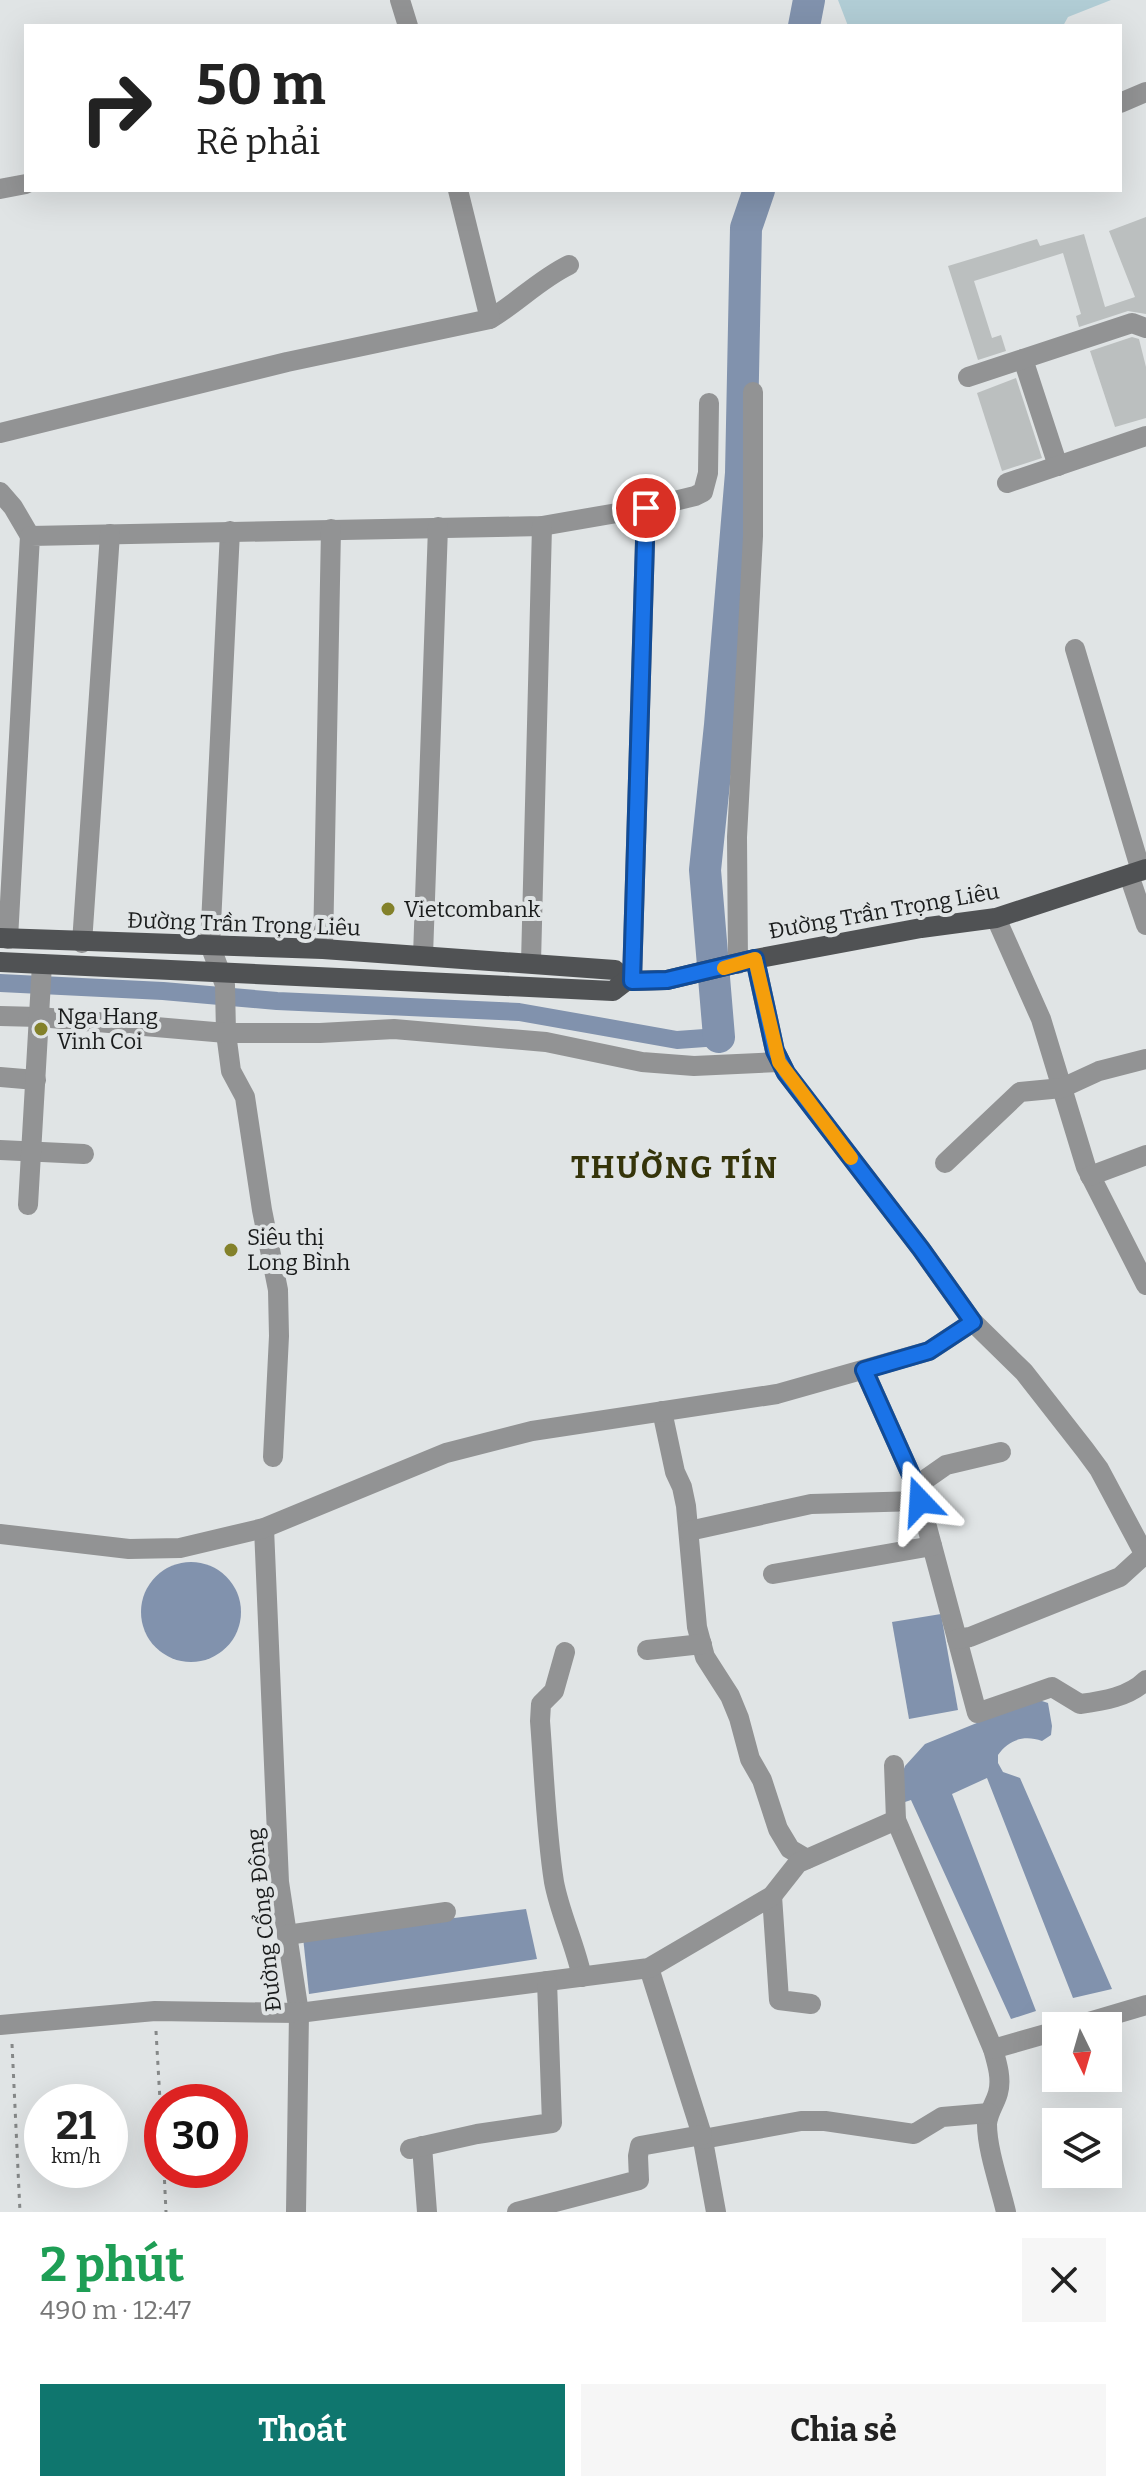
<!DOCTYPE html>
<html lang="vi">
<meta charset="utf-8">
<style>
:root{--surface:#fff;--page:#f6f6f6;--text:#222;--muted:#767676;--accent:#0f766e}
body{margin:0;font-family:Bitter,serif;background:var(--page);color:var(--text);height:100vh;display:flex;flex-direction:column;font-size:30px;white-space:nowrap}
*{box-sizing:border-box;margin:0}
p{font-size:26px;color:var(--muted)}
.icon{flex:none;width:44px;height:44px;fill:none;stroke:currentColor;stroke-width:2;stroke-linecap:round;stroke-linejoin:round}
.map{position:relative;height:2212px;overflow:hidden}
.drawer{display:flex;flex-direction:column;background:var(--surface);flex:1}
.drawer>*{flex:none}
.hud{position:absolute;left:24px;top:24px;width:1098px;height:168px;border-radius:0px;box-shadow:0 8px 32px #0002;background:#fff;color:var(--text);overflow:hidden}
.needle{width:52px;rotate:175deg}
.buttons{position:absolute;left:1042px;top:2012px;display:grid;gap:16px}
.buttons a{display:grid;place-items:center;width:80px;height:80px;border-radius:0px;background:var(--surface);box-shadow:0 8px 32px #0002;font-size:40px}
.speed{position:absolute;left:24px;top:2084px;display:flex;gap:16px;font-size:40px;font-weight:700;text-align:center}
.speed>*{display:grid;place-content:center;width:104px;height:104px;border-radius:50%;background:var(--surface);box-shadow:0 8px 32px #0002;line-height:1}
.speed small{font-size:20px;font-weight:400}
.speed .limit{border:12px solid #d22;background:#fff;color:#111}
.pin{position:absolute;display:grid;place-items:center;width:68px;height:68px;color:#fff;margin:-34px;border:4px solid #fff;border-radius:50%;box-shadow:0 2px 8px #0007}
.me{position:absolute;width:88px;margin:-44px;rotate:340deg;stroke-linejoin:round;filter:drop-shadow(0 0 6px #0008)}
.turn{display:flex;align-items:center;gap:28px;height:168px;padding:0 40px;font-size:36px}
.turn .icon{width:104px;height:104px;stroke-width:2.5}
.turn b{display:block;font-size:56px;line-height:68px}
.round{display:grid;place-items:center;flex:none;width:84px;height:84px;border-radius:0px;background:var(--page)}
.head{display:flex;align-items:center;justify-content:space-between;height:136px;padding:0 40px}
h1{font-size:48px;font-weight:700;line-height:60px;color:#1e9e55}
.cta{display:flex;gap:16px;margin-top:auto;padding:16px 40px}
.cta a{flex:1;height:92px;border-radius:0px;background:var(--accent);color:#fff;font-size:32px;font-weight:700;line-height:92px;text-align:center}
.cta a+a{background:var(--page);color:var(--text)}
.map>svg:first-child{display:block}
.green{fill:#b1cdd5}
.water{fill:#8192ad}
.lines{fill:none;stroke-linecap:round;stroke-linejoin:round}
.canal{stroke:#8192ad;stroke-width:18}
.river{stroke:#8192ad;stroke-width:32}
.building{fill:#bbbfbf}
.path{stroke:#858888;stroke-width:3;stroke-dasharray:4 6;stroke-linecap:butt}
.minor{stroke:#929394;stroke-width:20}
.major{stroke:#505254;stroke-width:20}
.route-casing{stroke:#114b97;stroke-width:20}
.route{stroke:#1a73e8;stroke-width:14}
.slow{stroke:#f59e0b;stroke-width:14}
.poi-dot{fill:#83812a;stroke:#e0e4e5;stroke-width:3}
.labels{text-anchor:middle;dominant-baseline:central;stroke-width:8;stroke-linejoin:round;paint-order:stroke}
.poi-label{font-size:22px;fill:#1a1c1c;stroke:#e0e4e5;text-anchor:start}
.street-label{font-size:22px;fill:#1a1c1c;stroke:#e0e4e5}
.district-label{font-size:30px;font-weight:bold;letter-spacing:2px;fill:#35340a;stroke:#e0e4e5}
</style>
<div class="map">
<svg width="1146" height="2212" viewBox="0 0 1146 2212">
<rect width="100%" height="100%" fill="#e0e4e5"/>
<polygon class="green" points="838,0 1111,0 1068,17 1063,26 848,26"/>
<g class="water">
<circle cx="191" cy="1612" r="50"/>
<polygon points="941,1614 958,1710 909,1719 892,1622"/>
<path d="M1036,1699L1048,1703L1052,1726L1051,1735L1042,1741C1025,1735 1009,1739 998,1755V1763L1003,1772L1020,1778L1112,1989L1073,1998L987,1778L952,1794L1036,2011L1011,2019L911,1800L902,1803L901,1777L905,1766L925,1744Z"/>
<polygon points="526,1909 537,1959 309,1994 303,1937"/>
</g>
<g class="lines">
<polyline class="canal" points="0,983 163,991 277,1001 519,1012 677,1040 719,1037"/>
<g class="river">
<polyline points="804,26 809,0"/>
<polyline points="719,1037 705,870 720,725 741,473 746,228 759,190"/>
</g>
</g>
<g class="building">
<polygon points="1146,217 1146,314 1128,311 1079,327 1076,316 1081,314 1063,253 974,281 992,338 1001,335 1006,351 978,360 948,266 1037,239 1040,246 1084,234 1105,307 1135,297 1109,231"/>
<polygon points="1132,337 1139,339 1146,367 1146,418 1115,427 1090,351"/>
<polygon points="1016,378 1042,458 1002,471 977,393"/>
</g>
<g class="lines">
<g class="path">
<polyline points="156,2031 162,2135"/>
<polyline points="12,2044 20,2212"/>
<polyline points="164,2170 166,2212"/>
</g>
<g class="minor">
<polyline points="400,0 408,26"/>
<polyline points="1120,103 1146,92"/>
<polyline points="0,189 26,184"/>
<path d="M490,319C517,303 540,279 569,265"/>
<polyline points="1023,359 1058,466"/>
<polyline points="968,377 1132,323 1146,328"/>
<polyline points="0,433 287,362 490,319 458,190"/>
<polyline points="1007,483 1146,436"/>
<polyline points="0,492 13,507 30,536"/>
<polyline points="230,531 210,945 225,985 226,1033 231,1071 245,1097 262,1210 278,1290 279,1336 273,1457"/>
<polyline points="1075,649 1141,871"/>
<polyline points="1129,875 1146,925"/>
<polyline points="996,918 1041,1019 1086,1167 1146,1285"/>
<polyline points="8,939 30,536 542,526 646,508"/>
<polyline points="82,943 110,534"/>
<polyline points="323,949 331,529"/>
<polyline points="423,956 438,527"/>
<polyline points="755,959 775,1051 786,1073 921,1249 973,1322"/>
<polyline points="531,963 542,526"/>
<polyline points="738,964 737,837 753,536 753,392"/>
<polyline points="632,981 646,508 695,496 703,492 708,473 709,403"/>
<polyline points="0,1016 39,1017 226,1033 320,1033 394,1029 546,1042 642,1062 694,1066 779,1062"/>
<polyline points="0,1077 36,1080"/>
<polyline points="0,1150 84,1154"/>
<polyline points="945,1163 1020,1092 1062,1088 1099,1071 1146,1059"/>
<polyline points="1090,1176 1146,1155"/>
<polyline points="28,1205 42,964"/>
<path d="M864,1370L916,1486L977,1713L1052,1687L1080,1704C1103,1701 1129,1697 1146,1680"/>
<polyline points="662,1411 675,1472 682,1487 686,1506 697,1627 705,1657 730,1696 739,1718 750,1759 762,1780 778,1829 790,1849 807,1859"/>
<polyline points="916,1486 946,1465 1001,1452"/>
<polyline points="264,1528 279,1882 299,2013 296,2212"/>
<polyline points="689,1531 811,1504 920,1501"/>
<polyline points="0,1534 129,1549 180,1548 264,1528 446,1453 532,1431 777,1394 929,1351 973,1322 1024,1372 1085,1450 1099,1469 1146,1557"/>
<polyline points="773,1574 932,1546"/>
<polyline points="957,1639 970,1637 1120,1577 1144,1555"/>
<polyline points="647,1650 702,1644"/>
<path d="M565,1652L554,1691L541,1704L540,1721C544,1772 546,1831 554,1882C560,1914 575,1944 582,1977"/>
<path d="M896,1820L993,2049C997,2063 1002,2079 998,2093C995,2104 988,2112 987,2124C987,2150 1000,2186 1006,2212"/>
<polyline points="772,1896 779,2000 811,2004"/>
<polyline points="287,1935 446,1912"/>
<polyline points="649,1968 702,2135 716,2212"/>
<polyline points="0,2025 155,2011 299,2013 649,1968 772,1896 798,1863 896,1820 894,1765"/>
<polyline points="1075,2026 1146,2005"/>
<polyline points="993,2049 1056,2031"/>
<polyline points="703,2139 801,2121 825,2121 914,2134 942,2117 989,2113"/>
<polyline points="422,2146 427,2212"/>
<polyline points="410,2149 477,2134 552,2123 547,1981"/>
<polyline points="517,2212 639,2180 638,2156 640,2146 702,2135"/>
</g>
<g class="major">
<polyline points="0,938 323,949 615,970 626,981"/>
<polyline points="0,962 613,991 626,981 667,980 755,959 921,928 996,918 1146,869"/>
</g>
</g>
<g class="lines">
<g class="route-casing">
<polyline id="route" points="646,508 632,981 667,980 755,959 775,1051 786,1073 921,1249 973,1322 929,1351 864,1370 916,1486 920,1501"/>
</g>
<use href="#route" class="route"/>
<polyline class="slow" points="724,968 755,959 779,1062 851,1158"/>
</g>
<g class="poi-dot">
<circle cx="388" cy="909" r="8"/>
<circle cx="41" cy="1029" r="8"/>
<circle cx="231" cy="1250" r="8"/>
</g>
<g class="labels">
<g class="poi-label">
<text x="404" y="909">Vietcombank</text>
<text x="57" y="1016">Nga Hang<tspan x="57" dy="25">Vinh Coi</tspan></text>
<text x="247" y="1237">Siêu thị<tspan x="247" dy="25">Long Bình</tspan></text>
</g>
<g class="street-label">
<text transform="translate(884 911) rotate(-10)">Đường Trần Trọng Liêu</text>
<text transform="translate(244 924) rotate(2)">Đường Trần Trọng Liêu</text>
<text transform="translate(264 1920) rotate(-96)">Đường Cổng Đông</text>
</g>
<g class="district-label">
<text x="675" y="1168">THƯỜNG TÍN</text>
</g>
</g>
</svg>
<div class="buttons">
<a><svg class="needle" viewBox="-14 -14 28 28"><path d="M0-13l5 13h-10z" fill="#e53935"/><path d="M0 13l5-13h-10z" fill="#767676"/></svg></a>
<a><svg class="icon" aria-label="layers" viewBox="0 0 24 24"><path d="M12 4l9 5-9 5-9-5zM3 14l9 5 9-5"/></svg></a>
</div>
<div class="speed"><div>21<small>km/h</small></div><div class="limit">30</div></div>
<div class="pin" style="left:646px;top:508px;background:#d93025"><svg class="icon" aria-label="arrive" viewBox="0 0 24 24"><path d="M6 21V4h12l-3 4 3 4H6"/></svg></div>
<svg class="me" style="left:920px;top:1501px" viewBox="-20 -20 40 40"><path d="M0-17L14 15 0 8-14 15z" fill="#1a73e8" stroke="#fff" stroke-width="4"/></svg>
<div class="hud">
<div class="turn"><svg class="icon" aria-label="right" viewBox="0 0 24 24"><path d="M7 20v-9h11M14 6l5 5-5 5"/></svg><div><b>50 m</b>Rẽ phải</div></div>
</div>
</div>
<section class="drawer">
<div class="head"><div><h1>2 phút</h1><p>490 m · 12:47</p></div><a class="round"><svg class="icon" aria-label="close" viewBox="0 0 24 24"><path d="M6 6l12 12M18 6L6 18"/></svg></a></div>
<div class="cta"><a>Thoát</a><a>Chia sẻ</a></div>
</section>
